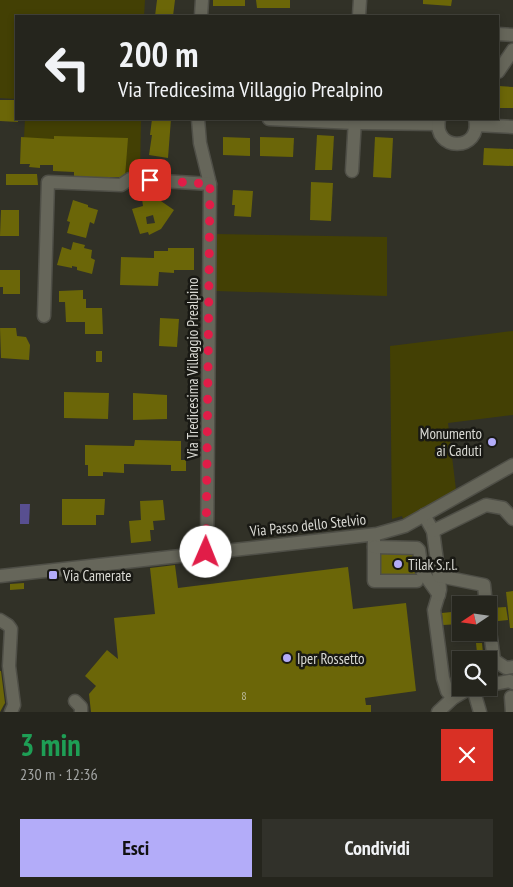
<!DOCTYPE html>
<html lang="it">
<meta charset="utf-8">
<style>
:root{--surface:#25251d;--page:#31312a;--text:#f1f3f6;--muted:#a3a5a4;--line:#42423b;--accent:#b3acf9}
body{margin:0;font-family:"PT Sans Narrow",sans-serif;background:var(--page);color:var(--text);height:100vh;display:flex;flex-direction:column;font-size:19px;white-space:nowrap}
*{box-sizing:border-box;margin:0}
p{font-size:16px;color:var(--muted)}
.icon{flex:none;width:28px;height:28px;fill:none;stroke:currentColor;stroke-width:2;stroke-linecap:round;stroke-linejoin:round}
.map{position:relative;height:712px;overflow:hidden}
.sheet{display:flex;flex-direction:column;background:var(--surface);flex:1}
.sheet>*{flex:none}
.banner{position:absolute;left:15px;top:15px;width:484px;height:105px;border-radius:0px;box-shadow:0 2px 8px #0003,0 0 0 1px var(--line);background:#25251d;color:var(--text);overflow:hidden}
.needle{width:32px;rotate:257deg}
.buttons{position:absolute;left:452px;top:596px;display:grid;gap:10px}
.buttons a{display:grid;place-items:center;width:45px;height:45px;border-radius:0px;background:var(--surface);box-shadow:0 2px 8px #0003,0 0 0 1px var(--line);font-size:25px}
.pin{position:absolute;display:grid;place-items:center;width:42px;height:42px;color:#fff;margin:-21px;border-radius:10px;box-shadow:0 2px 8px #0006}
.me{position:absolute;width:55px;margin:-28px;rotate:1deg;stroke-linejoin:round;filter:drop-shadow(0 0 4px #0008)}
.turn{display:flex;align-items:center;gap:18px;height:105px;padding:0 20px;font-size:22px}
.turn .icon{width:65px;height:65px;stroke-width:2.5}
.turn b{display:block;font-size:35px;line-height:42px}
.round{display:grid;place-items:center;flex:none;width:52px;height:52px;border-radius:0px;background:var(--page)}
.summary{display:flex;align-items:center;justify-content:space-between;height:85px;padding:0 20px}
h1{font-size:30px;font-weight:800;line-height:38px;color:#1e9e55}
.primary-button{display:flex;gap:10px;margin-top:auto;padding:10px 20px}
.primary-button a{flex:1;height:58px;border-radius:0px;background:var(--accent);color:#111;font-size:20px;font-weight:800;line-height:58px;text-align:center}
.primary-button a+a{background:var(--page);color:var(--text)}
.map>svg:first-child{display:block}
.green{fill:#434004}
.water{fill:#584f90}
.building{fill:#6b6608;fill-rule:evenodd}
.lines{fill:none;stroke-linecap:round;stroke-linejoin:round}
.minor-casing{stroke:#4f4f47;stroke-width:15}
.minor{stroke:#66665a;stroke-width:12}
.route{stroke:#e11d48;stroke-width:9;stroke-dasharray:0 16.2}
.poi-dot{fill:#b3acf9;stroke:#191914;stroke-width:2}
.labels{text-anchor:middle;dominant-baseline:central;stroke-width:5;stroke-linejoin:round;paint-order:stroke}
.number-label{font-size:12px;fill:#bebda1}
.street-label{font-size:15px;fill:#dadad4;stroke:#191914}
.poi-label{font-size:15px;fill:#dadad4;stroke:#191914;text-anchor:start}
</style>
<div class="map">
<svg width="513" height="712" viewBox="0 0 513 712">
<rect width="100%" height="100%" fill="#313127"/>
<g class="green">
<polygon points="0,0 145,0 144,16 16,16 16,99 0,98"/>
<polygon points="25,119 141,119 140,175 58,170 60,140 24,138"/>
<polygon points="216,234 387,237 387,296 216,291"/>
<polygon points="513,331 513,415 448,423 456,490 423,510 403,519 402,516 392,519 390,346"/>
</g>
<polygon class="water" points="20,504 30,504 29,524 20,524"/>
<g class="building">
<polygon points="157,0 175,0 173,16 155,16"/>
<rect x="213" y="0" width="32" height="6"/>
<polygon points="256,0 290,0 290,8 257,8"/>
<polygon points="423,0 452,0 451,6 423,4"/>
<polygon points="499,86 513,87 513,108 498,108"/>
<polygon points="0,100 16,100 18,122 0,121"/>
<polygon points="152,119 171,119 168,158 149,155 152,135 150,135"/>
<polygon points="317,135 334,136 332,170 315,170"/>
<polygon points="54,136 128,138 125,177 74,177 74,172 53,171 53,165 40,165 40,168 29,167 30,164 20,164 21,137 54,139"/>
<polygon points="223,137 250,138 250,156 223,155"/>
<polygon points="260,137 294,138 293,157 260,156"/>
<polygon points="375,137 393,138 391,178 373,177"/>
<polygon points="484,148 513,149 513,166 483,165"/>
<polygon points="6,174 37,174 38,185 6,185"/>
<polygon points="311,182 333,183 331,221 310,220"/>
<polygon points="233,190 253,191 251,217 234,216 235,205 232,205"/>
<path d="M152,195L174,210L161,229L149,235L148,232L140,234L132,209L143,206L142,199ZM153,215L155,223L147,224L146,217Z"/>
<polygon points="73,200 88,205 88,207 98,210 94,224 90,222 86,238 67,233 70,222 67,221"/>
<polygon points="1,210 19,210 19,236 0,236"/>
<polygon points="73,242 85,245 84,248 92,250 91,258 95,260 92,274 77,270 77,267 72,266 72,268 57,265 62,247 71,250"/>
<polygon points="168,248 194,248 194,270 174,270 174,273 159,272 158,286 120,285 121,257 154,258 154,251 168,251"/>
<polygon points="0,270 20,270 20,294 3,294 3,287 0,287"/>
<polygon points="83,290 83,299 86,299 86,308 102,308 103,334 85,334 85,322 66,322 65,302 59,302 59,291"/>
<polygon points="160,318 179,319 177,347 159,346"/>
<polygon points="0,328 16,328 17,336 26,337 30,345 29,360 1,358"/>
<rect x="96" y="351" width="6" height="11"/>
<polygon points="64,392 109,393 108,419 64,418"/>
<polygon points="133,393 167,395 167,419 133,420"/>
<polygon points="135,440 181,441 181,460 186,460 186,471 171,471 171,465 124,464 124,473 103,472 103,476 88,476 88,465 85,465 85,445 134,446"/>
<polygon points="62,499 105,499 104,515 96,515 96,525 62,525"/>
<polygon points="163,500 165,520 153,521 154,530 150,530 151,541 131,543 129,521 141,520 140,501"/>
<polygon points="378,551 398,551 398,554 417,554 417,578 394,578 394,574 378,574"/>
<polygon points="175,565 178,588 348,567 353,609 406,603 416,691 365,698 366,705 371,705 371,712 91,712 89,694 96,686 85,676 107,650 118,659 114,618 155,614 150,568"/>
<polygon points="24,583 24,589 10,590 10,584"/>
<polygon points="513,591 513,628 510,628 506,592"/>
<polygon points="506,607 508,620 489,622 489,608"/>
<polygon points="461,611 461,624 443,625 442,613"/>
<polygon points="476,643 482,643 483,653 477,653"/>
<polygon points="0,671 1,671 5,703 0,712"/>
</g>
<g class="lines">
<g class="minor-casing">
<g id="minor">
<polyline points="201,16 202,0"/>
<polyline points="359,16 360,0"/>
<polyline points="498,34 513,35"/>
<polyline points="498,72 513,50"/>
<polyline points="198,119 200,143 210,184 207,552"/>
<polyline points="269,119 355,123 438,124"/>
<path d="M439,119C432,153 483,151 475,119"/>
<polyline points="476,125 513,127"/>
<polyline points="352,171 355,119"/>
<polyline points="44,316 48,182 121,185 130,179 210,184"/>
<polyline points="424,515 433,531 439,576 440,590 434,610 443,678 447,691 453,698"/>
<polyline points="433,531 486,505 503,508 513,519"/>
<polyline points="374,540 374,581 417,581"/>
<polyline points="374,547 417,548 419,550 422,571 439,595"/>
<polyline points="0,576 377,534 405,526 513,465"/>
<polyline points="439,576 484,585 486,605"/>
<polyline points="0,620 8,625 11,629 9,666 14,705 11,712"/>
<polyline points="489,624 494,660 506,668 513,667"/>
<polyline points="489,685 510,681 513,683"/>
<polyline points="473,688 480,712"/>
<polyline points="511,697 512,712"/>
<polyline points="75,701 81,707 81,712"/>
<polyline points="438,712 453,698 470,688"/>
</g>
</g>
<use href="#minor" class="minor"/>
</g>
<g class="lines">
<polyline class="route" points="150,180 210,184 206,552"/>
</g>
<g class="poi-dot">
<circle cx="492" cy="442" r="5"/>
<circle cx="398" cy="564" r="5"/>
<rect x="48" y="570" width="10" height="10" rx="2.5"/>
<circle cx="287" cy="658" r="5"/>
</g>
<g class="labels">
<g class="number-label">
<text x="244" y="695">8</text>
</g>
<g class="street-label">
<text transform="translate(192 368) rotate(-90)">Via Tredicesima Villaggio Prealpino</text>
<text transform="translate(308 525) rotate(-6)">Via Passo dello Stelvio</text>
</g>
<g class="poi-label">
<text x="482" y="433" text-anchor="end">Monumento<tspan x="482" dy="17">ai Caduti</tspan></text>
<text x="408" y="564">Tilak S.r.l.</text>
<text x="63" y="575">Via Camerate</text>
<text x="297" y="658">Iper Rossetto</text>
</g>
</g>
</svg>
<div class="buttons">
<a><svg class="needle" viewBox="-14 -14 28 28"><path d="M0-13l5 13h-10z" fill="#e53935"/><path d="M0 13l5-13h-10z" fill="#a3a5a4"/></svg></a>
<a><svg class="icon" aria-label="search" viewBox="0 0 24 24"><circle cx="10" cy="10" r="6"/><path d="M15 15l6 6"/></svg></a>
</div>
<div class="pin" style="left:150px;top:180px;background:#d93025"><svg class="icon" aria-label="arrive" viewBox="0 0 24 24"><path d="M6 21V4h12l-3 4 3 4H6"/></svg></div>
<svg class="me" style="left:206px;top:552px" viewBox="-20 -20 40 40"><circle r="19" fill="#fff"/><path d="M0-13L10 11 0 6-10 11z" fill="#e11d48"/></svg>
<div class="banner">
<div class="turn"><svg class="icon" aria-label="left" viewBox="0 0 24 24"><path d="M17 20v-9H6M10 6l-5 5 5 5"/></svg><div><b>200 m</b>Via Tredicesima Villaggio Prealpino</div></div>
</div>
</div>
<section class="sheet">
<div class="summary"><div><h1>3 min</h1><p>230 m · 12:36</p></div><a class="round" style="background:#d93025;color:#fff"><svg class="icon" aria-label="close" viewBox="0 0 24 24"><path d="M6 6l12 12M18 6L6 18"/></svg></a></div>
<div class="primary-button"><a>Esci</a><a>Condividi</a></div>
</section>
